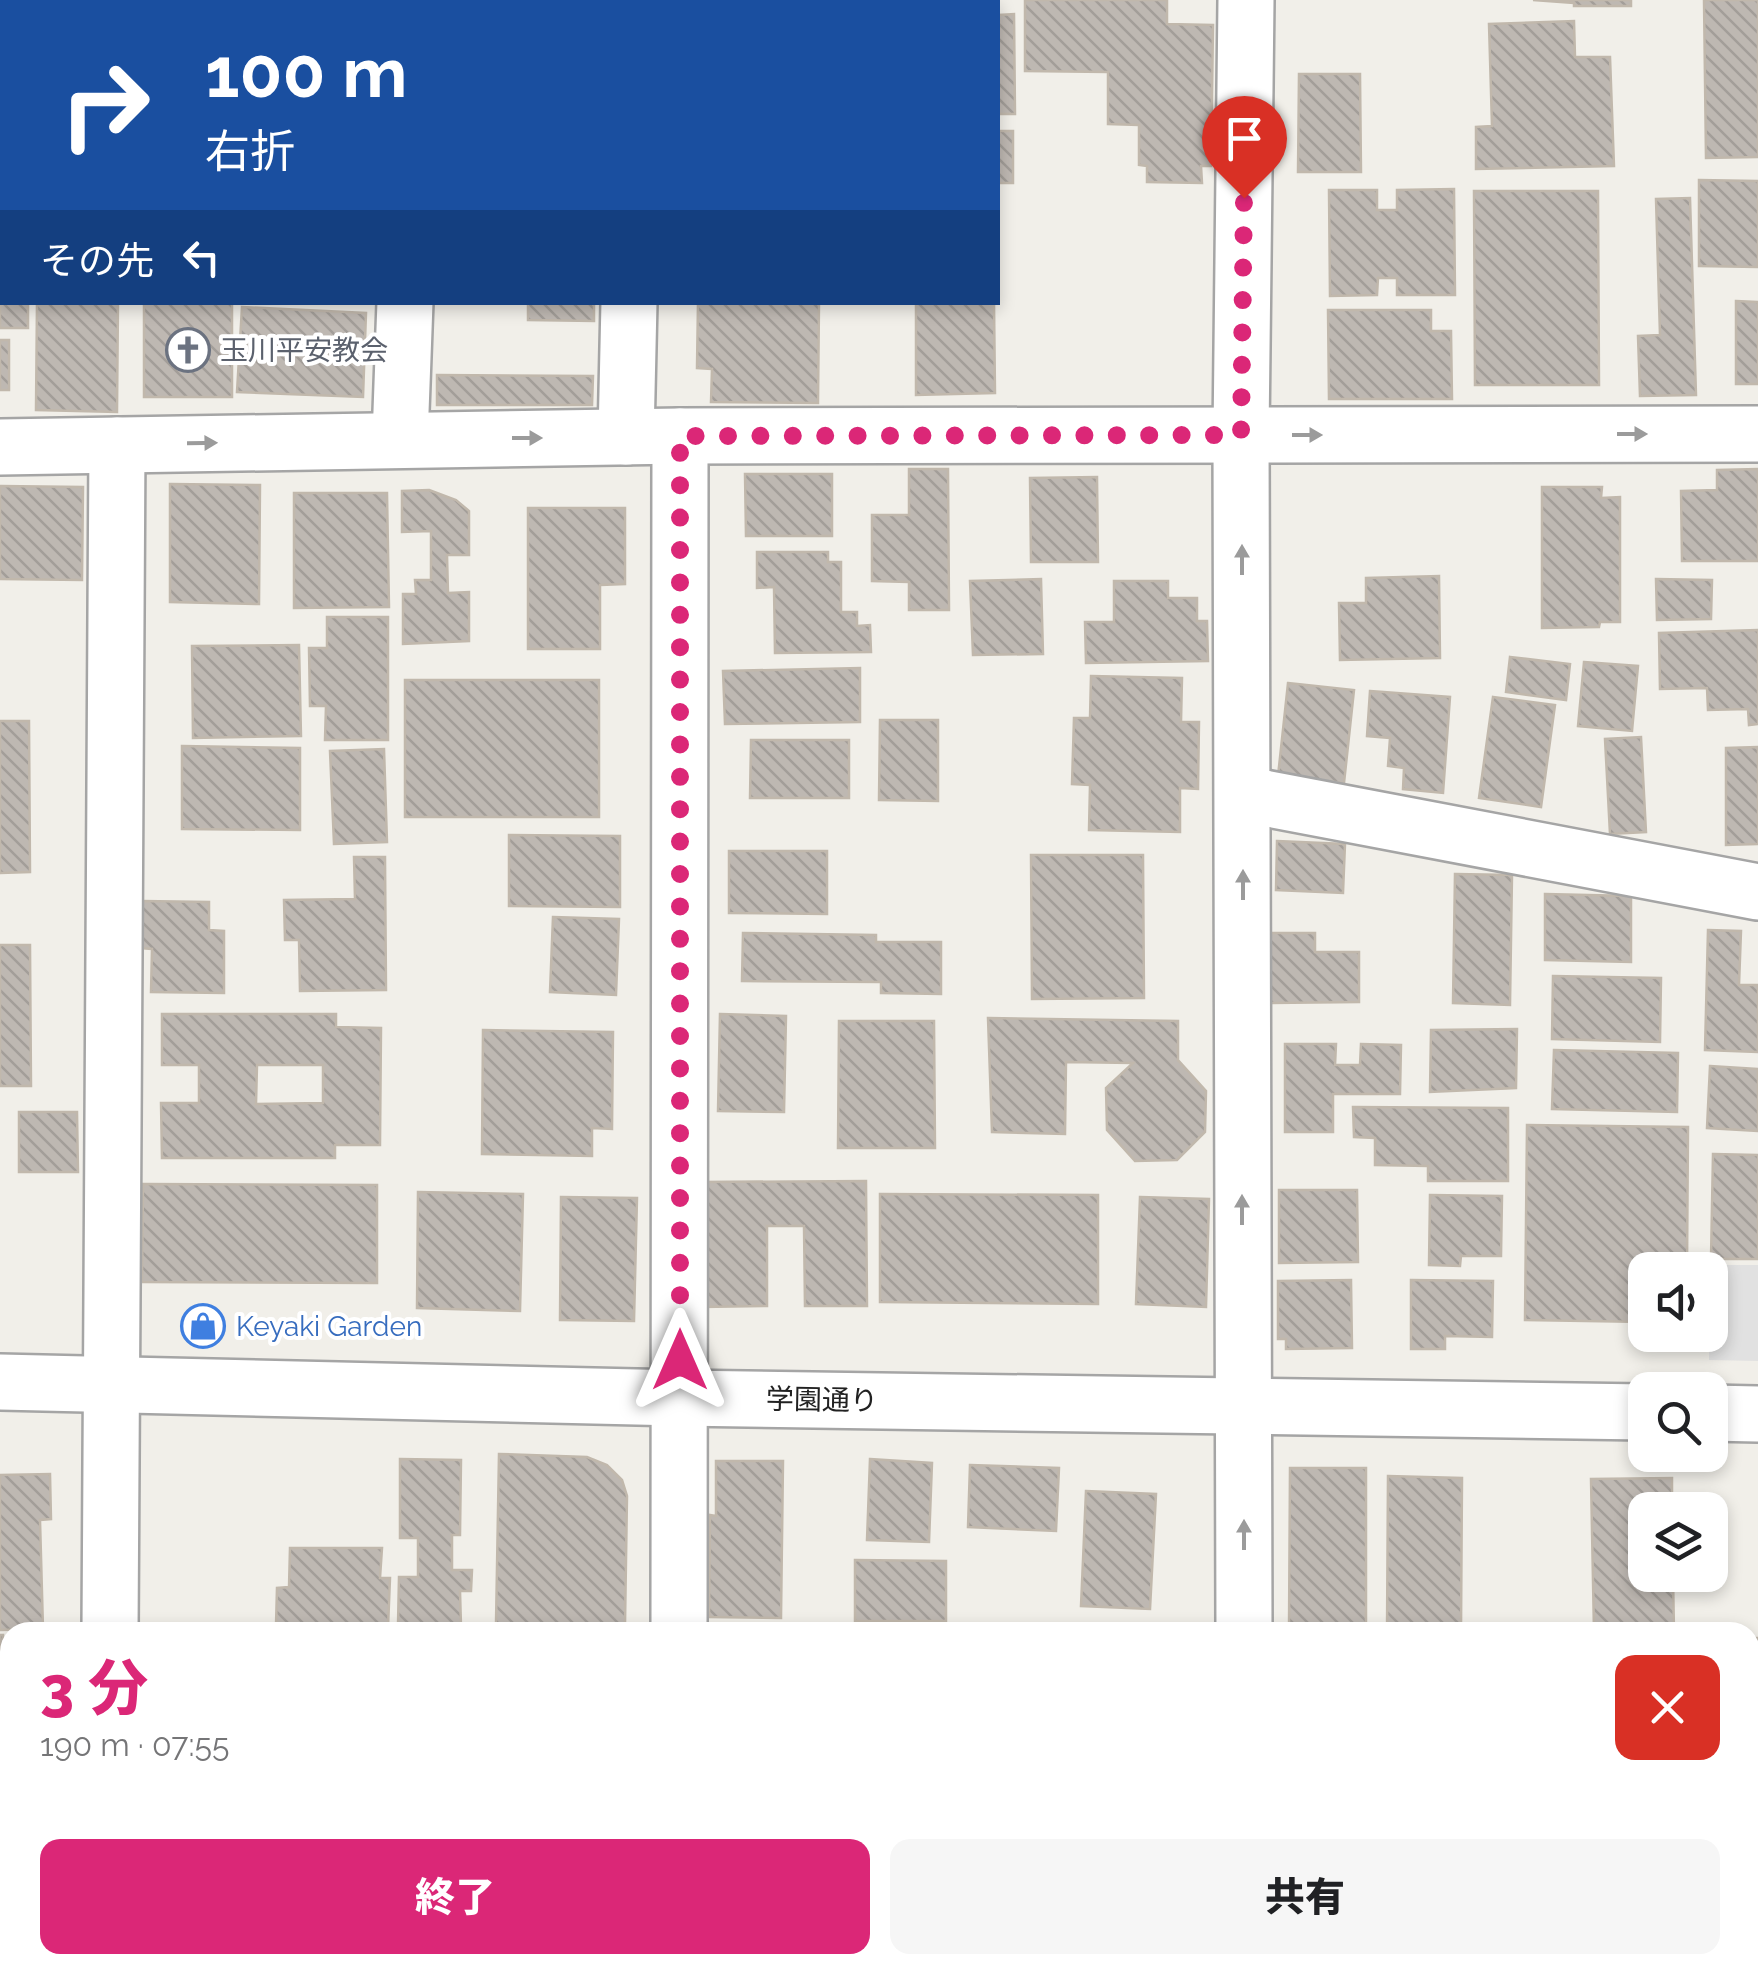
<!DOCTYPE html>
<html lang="ja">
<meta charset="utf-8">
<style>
:root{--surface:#fff;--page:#f6f6f6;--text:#202124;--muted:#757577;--accent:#db2777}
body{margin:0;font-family:Raleway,"Noto Sans JP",sans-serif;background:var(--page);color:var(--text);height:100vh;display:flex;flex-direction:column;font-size:38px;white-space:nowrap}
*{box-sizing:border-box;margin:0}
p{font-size:32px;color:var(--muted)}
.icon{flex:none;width:55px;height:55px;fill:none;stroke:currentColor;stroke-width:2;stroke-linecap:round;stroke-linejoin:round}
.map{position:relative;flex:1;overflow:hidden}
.sheet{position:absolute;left:0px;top:1622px;width:1760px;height:352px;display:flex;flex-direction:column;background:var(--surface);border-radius:30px 30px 0 0;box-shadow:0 5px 15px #0003}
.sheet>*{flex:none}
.hud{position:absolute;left:0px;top:0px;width:1000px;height:305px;box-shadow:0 5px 15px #0003;background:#1a4fa0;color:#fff;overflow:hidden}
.fabs{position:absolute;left:1628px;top:1252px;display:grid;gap:20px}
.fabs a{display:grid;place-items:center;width:100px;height:100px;border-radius:20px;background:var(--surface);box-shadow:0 5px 15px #0003;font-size:50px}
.pin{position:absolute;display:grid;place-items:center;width:85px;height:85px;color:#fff;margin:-102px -42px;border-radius:50% 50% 50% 0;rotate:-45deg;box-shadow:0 0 10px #0007}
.pin .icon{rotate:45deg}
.me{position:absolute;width:110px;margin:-55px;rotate:0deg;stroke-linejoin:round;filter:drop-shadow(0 0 8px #0008)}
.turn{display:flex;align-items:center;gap:35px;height:210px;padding:0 40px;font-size:45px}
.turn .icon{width:130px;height:130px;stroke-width:2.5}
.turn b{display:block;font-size:70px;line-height:85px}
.then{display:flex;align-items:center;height:95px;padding:0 40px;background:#0003;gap:20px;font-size:38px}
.round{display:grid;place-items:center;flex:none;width:105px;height:105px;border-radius:20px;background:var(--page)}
.headline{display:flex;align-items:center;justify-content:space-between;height:170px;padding:0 40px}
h1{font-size:60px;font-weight:800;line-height:75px;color:var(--accent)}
.action{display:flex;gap:20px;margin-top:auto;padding:20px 40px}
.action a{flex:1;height:115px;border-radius:20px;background:var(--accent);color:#fff;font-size:40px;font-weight:800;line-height:115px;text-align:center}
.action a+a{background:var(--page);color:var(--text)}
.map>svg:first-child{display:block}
.parking{fill:#e1e1e1}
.building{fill:url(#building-back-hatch);stroke:#c1b8ac;stroke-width:2.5;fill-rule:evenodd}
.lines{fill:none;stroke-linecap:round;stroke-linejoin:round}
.minor-casing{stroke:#a5a5a5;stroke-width:60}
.minor{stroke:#fff;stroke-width:55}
.oneway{fill:#9b9b9b}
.route{stroke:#db2777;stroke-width:18;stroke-dasharray:0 32.4}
.labels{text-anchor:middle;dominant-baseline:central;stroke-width:8;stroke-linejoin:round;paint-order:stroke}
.worship-label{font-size:28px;fill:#5b616d;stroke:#fff;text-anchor:start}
.shop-label{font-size:28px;fill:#366cbe;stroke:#fff;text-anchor:start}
.street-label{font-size:28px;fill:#212121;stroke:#fff}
</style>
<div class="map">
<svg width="1758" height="1974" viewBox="0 0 1758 1974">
<defs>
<pattern id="building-back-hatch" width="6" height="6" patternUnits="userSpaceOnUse" patternTransform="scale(2.5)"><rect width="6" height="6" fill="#beb8b2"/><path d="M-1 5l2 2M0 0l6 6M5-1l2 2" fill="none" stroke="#a39e99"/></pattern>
</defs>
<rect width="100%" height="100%" fill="#f1efe9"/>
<polygon class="parking" points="1711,1265 1758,1265 1758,1361 1709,1360"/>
<g class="building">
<polygon points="496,0 610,0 610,2"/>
<rect x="695" y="0" width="102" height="2"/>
<polygon points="1025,0 1167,0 1167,24 1213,25 1211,166 1201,166 1202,183 1147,182 1147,166 1139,165 1139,125 1108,124 1108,72 1025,71"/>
<polygon points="1533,0 1631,0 1631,6 1574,6 1574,3"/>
<polygon points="1704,0 1758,0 1758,157 1706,158"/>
<rect x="0" y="11" width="2" height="95"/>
<polygon points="1014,14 1015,114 998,114 999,15"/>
<polygon points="1574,21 1575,57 1610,57 1614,166 1476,169 1476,127 1492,126 1489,24"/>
<polygon points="1299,74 1360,74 1361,172 1298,172"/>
<polygon points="0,124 2,124 0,241"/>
<rect x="998" y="131" width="15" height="52"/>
<polygon points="1699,180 1758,181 1758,267 1699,266"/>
<polygon points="1454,189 1455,295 1397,295 1397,278 1378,278 1377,295 1330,296 1329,190 1377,190 1377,210 1397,210 1397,190"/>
<polygon points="1474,191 1598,191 1599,385 1475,385"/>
<polygon points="1690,198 1696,395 1640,396 1638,336 1660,335 1656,199"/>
<polygon points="0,260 2,302 28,302 28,328 0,328"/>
<polygon points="1736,301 1758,302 1758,384 1736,384"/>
<polygon points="37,302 118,302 117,412 36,410"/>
<rect x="144" y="302" width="88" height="95"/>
<polygon points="528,302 594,302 594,321 528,320"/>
<polygon points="698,302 819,302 818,403 711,402 712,369 697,368"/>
<polygon points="916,302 994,302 995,393 916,395"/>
<polygon points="242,307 366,313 363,397 237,392"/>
<polygon points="1328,310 1431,310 1431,331 1451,331 1452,399 1329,399"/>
<rect x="0" y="340" width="9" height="50"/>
<polygon points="437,375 593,376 592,405 437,405"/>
<polygon points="909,469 948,469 949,610 909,610 909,582 872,581 872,515 909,515"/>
<polygon points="1758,469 1758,561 1682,561 1681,491 1717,490 1717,470"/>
<polygon points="745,474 832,474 832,536 746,536"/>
<polygon points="1097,477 1098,562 1031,562 1030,478"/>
<polygon points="170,484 260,485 259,604 170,602"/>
<polygon points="0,486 83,487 82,580 0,579"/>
<polygon points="1542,487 1602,487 1601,498 1620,497 1620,622 1600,622 1599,627 1542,628"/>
<polygon points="429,490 456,500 469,511 469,555 447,555 448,593 469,592 469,641 403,644 403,594 416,594 415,580 431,580 431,531 402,532 402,491"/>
<polygon points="294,493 387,493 389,607 294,608"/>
<polygon points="528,508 625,508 625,584 600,585 600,649 528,649"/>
<polygon points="757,552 828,552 828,562 841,562 841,612 857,612 857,626 870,625 871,652 775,653 774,587 757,588"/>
<polygon points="1439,576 1440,658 1340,660 1339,603 1366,603 1366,578"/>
<polygon points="1041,579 1043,654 973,655 970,581"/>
<polygon points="1656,579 1712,580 1711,619 1657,620"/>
<polygon points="1114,581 1168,581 1168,598 1197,598 1197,621 1207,621 1208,661 1086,663 1085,622 1114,622"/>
<polygon points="327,617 388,617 388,740 325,740 326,706 310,706 309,648 327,648"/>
<polygon points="1758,630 1758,724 1749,725 1748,709 1708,710 1707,688 1660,689 1659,633"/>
<polygon points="299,645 301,736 193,738 192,646"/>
<polygon points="1510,657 1570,664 1566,700 1506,692"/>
<polygon points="1584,662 1638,666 1632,731 1578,726"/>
<polygon points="860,668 860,722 725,724 723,671"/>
<polygon points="1091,676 1182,678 1181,722 1199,722 1198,789 1180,788 1180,832 1089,830 1090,785 1072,784 1074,718 1090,718"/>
<rect x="405" y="680" width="194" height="137"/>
<polygon points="1288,683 1354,690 1344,783 1278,776"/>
<polygon points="1370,691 1450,697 1443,793 1403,789 1404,768 1388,766 1390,738 1367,736"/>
<polygon points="1493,697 1555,705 1541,807 1479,798"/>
<polygon points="880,720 938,720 938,801 879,800"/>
<polygon points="0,721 29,721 30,872 0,873"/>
<polygon points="1641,737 1646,832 1610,834 1605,739"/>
<polygon points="751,740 849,740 849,798 750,798"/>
<polygon points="182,746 300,748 300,830 182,829"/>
<polygon points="1758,747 1758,844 1726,845 1726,748"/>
<polygon points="384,749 387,842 334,844 330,751"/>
<polygon points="509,835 620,836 620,907 509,906"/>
<polygon points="1277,841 1345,844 1343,893 1276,890"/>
<polygon points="729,851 827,851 827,914 729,913"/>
<polygon points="1031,855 1143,855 1144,998 1032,999"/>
<polygon points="354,857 385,857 386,990 300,991 299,940 285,940 284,900 355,899"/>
<polygon points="1455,874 1512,875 1510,1005 1453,1003"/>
<polygon points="1545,894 1631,896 1631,962 1545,960"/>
<polygon points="142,901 209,902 209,930 224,931 224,993 151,992 152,949 141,948"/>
<polygon points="553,917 619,919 616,995 550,992"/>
<polygon points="1708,930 1741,931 1739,985 1758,985 1758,1052 1705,1050"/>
<polygon points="743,933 876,935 876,942 941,942 941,994 881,993 881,982 742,981"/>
<polygon points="1270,933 1315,933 1315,952 1359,952 1359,1002 1270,1003"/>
<polygon points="0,945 30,945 31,1086 0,1086"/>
<polygon points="1553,976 1661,978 1660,1042 1552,1039"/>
<path d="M162,1014H336V1027L381,1028L380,1145H335V1158H162L161,1103H199V1065H162ZM257,1065H323V1103L256,1104Z"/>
<polygon points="720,1014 786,1016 784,1112 718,1111"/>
<polygon points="988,1018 1178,1021 1178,1060 1206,1091 1205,1132 1177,1160 1135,1161 1107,1130 1106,1088 1133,1063 1066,1062 1065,1134 992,1132"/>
<polygon points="839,1021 934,1021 935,1148 838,1148"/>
<polygon points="1517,1029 1516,1088 1430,1092 1431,1030"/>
<polygon points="483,1030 613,1032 612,1129 592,1128 592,1156 482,1154"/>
<polygon points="1285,1044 1336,1044 1335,1065 1360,1065 1361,1044 1401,1045 1400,1094 1333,1094 1333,1132 1285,1132"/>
<polygon points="1554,1050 1678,1053 1677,1112 1552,1109"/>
<polygon points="1710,1066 1758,1069 1758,1131 1707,1128"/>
<polygon points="1353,1107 1508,1108 1508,1181 1428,1181 1428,1166 1375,1165 1375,1138 1354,1137"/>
<polygon points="19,1112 77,1112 78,1172 19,1172"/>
<polygon points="1527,1125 1688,1127 1687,1270 1645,1270 1645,1322 1525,1320"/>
<polygon points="1713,1154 1758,1155 1758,1259 1711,1259"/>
<polygon points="866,1181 867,1306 805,1306 804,1226 767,1226 767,1306 702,1307 701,1182"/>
<polygon points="143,1184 377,1185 377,1283 142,1282"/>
<polygon points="1279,1190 1357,1190 1358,1262 1279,1263"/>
<polygon points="418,1192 523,1194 520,1311 417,1308"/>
<polygon points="880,1194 1098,1195 1098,1304 880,1302"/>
<polygon points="1430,1195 1502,1196 1501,1256 1461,1256 1460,1266 1429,1265"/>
<polygon points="561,1197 637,1198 634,1321 560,1320"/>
<polygon points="1140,1197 1209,1199 1206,1307 1136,1304"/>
<polygon points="1351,1280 1352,1348 1286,1349 1286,1339 1278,1339 1278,1281"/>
<polygon points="1411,1280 1493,1281 1492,1337 1445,1336 1445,1349 1411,1349"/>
<polygon points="499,1454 587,1457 607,1465 622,1480 627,1496 625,1625 496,1624"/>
<polygon points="400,1459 461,1460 460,1535 452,1535 452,1570 472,1570 471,1591 460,1591 461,1626 398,1625 399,1577 418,1577 418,1538 400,1538"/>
<polygon points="870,1459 932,1463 929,1542 867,1540"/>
<polygon points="716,1461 783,1461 781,1618 709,1617 710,1515 716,1516"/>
<polygon points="970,1465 1059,1468 1056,1531 968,1527"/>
<polygon points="1290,1468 1366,1468 1366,1629 1289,1628"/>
<polygon points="50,1474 51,1519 40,1520 43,1629 0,1630 0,1475"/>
<polygon points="1388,1476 1462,1478 1461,1632 1387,1632"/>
<polygon points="1672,1478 1672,1510 1645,1510 1645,1575 1673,1575 1674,1632 1594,1632 1591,1479"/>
<polygon points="1086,1491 1156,1494 1150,1609 1081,1606"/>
<polygon points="290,1548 382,1548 380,1578 390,1578 388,1628 276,1625 277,1588 289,1587"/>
<polygon points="855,1560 946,1561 946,1621 855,1621"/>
<polygon points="0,1635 3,1635 4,1701 0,1701"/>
<rect x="1750" y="1638" width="8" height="77"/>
<polygon points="1750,1723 1758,1724 1758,1797 1750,1797"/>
<polygon points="1750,1820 1758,1820 1758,1950 1750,1949"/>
<rect x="163" y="1965" width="224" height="9"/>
<rect x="470" y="1965" width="157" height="9"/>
<rect x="881" y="1965" width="59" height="9"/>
<polygon points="970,1965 1151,1965 1151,1969 970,1966"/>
<polygon points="1325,1965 1397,1965 1396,1974 1325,1974"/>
<rect x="1416" y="1965" width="43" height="9"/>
<rect x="1490" y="1965" width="55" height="9"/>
<rect x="1600" y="1965" width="89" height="9"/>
</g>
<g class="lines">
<g class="minor-casing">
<g id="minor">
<polyline points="415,2 415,0"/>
<polyline points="635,2 636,0"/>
<polyline points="626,437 629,302"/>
<polyline points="400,439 405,302"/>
<polyline points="0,447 680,436 1758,434"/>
<polyline points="1243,794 1758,892"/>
<polyline points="0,1382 680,1398 1645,1412"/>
<polyline points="1710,1413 1758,1414"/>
<polyline points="110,1632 117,445"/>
<polyline points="679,1632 680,436"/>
<polyline points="1244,1632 1241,435 1246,0"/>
<polyline points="0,1735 10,1735"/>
<polyline points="111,1965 111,1974"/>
<polyline points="677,1974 677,1965"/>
<polyline points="1242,1974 1242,1965"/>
</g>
</g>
<use href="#minor" class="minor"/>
</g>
<defs><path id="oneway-solid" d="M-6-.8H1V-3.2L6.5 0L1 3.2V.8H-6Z" transform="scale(2.5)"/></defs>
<g class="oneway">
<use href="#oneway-solid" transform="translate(1632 434)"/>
<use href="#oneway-solid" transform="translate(1307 435)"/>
<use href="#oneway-solid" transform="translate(527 438)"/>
<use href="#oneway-solid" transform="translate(202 443) rotate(-1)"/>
<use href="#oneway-solid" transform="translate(1242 560) rotate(-90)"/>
<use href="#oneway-solid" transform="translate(1243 885) rotate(-90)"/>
<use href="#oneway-solid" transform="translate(1242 1210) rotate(-90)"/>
<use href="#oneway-solid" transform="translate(1244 1535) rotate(-90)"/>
</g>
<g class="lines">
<polyline class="route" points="680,1360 680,436 1241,435 1244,198"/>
</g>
<defs>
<g id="church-ring" transform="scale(2.25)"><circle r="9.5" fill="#fff" stroke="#6b7280" stroke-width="1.5"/><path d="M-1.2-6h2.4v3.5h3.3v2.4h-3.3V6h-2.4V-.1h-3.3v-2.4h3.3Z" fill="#6b7280"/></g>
<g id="shop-ring" transform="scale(2.25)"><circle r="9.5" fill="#fff" stroke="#3f7fe0" stroke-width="1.5"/><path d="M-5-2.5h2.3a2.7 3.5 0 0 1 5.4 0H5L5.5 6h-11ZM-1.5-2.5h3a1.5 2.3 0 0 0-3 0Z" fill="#3f7fe0"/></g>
</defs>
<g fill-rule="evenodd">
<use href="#church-ring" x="188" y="350"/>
<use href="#shop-ring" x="203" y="1326"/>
</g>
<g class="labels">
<g class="worship-label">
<text x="220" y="350">玉川平安教会</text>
</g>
<g class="shop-label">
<text x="236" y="1326">Keyaki Garden</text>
</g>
<g class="street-label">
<text transform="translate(822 1400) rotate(1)">学園通り</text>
</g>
</g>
</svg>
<div class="fabs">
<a><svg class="icon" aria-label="sound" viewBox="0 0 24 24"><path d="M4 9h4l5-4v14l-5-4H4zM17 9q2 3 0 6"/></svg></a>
<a><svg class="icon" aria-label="search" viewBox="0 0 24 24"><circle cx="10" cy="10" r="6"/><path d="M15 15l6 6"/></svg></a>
<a><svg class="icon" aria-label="layers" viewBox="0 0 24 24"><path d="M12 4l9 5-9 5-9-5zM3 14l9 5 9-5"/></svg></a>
</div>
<div class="pin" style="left:1244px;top:198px;background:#d93025"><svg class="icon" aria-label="arrive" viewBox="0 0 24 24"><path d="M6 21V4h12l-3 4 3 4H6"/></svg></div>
<svg class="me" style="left:680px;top:1360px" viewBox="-20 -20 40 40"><path d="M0-17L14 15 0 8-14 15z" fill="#db2777" stroke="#fff" stroke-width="4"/></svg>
<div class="hud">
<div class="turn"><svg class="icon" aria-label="right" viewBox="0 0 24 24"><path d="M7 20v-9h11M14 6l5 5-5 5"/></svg><div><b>100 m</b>右折</div></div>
<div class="then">その先<svg class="icon" aria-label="left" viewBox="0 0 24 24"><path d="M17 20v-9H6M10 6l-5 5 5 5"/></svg></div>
</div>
<section class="sheet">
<div class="headline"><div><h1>3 分</h1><p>190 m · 07:55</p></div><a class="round" style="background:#d93025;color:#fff"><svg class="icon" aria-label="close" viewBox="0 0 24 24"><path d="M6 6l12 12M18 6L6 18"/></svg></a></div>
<div class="action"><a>終了</a><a>共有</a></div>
</section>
</div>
